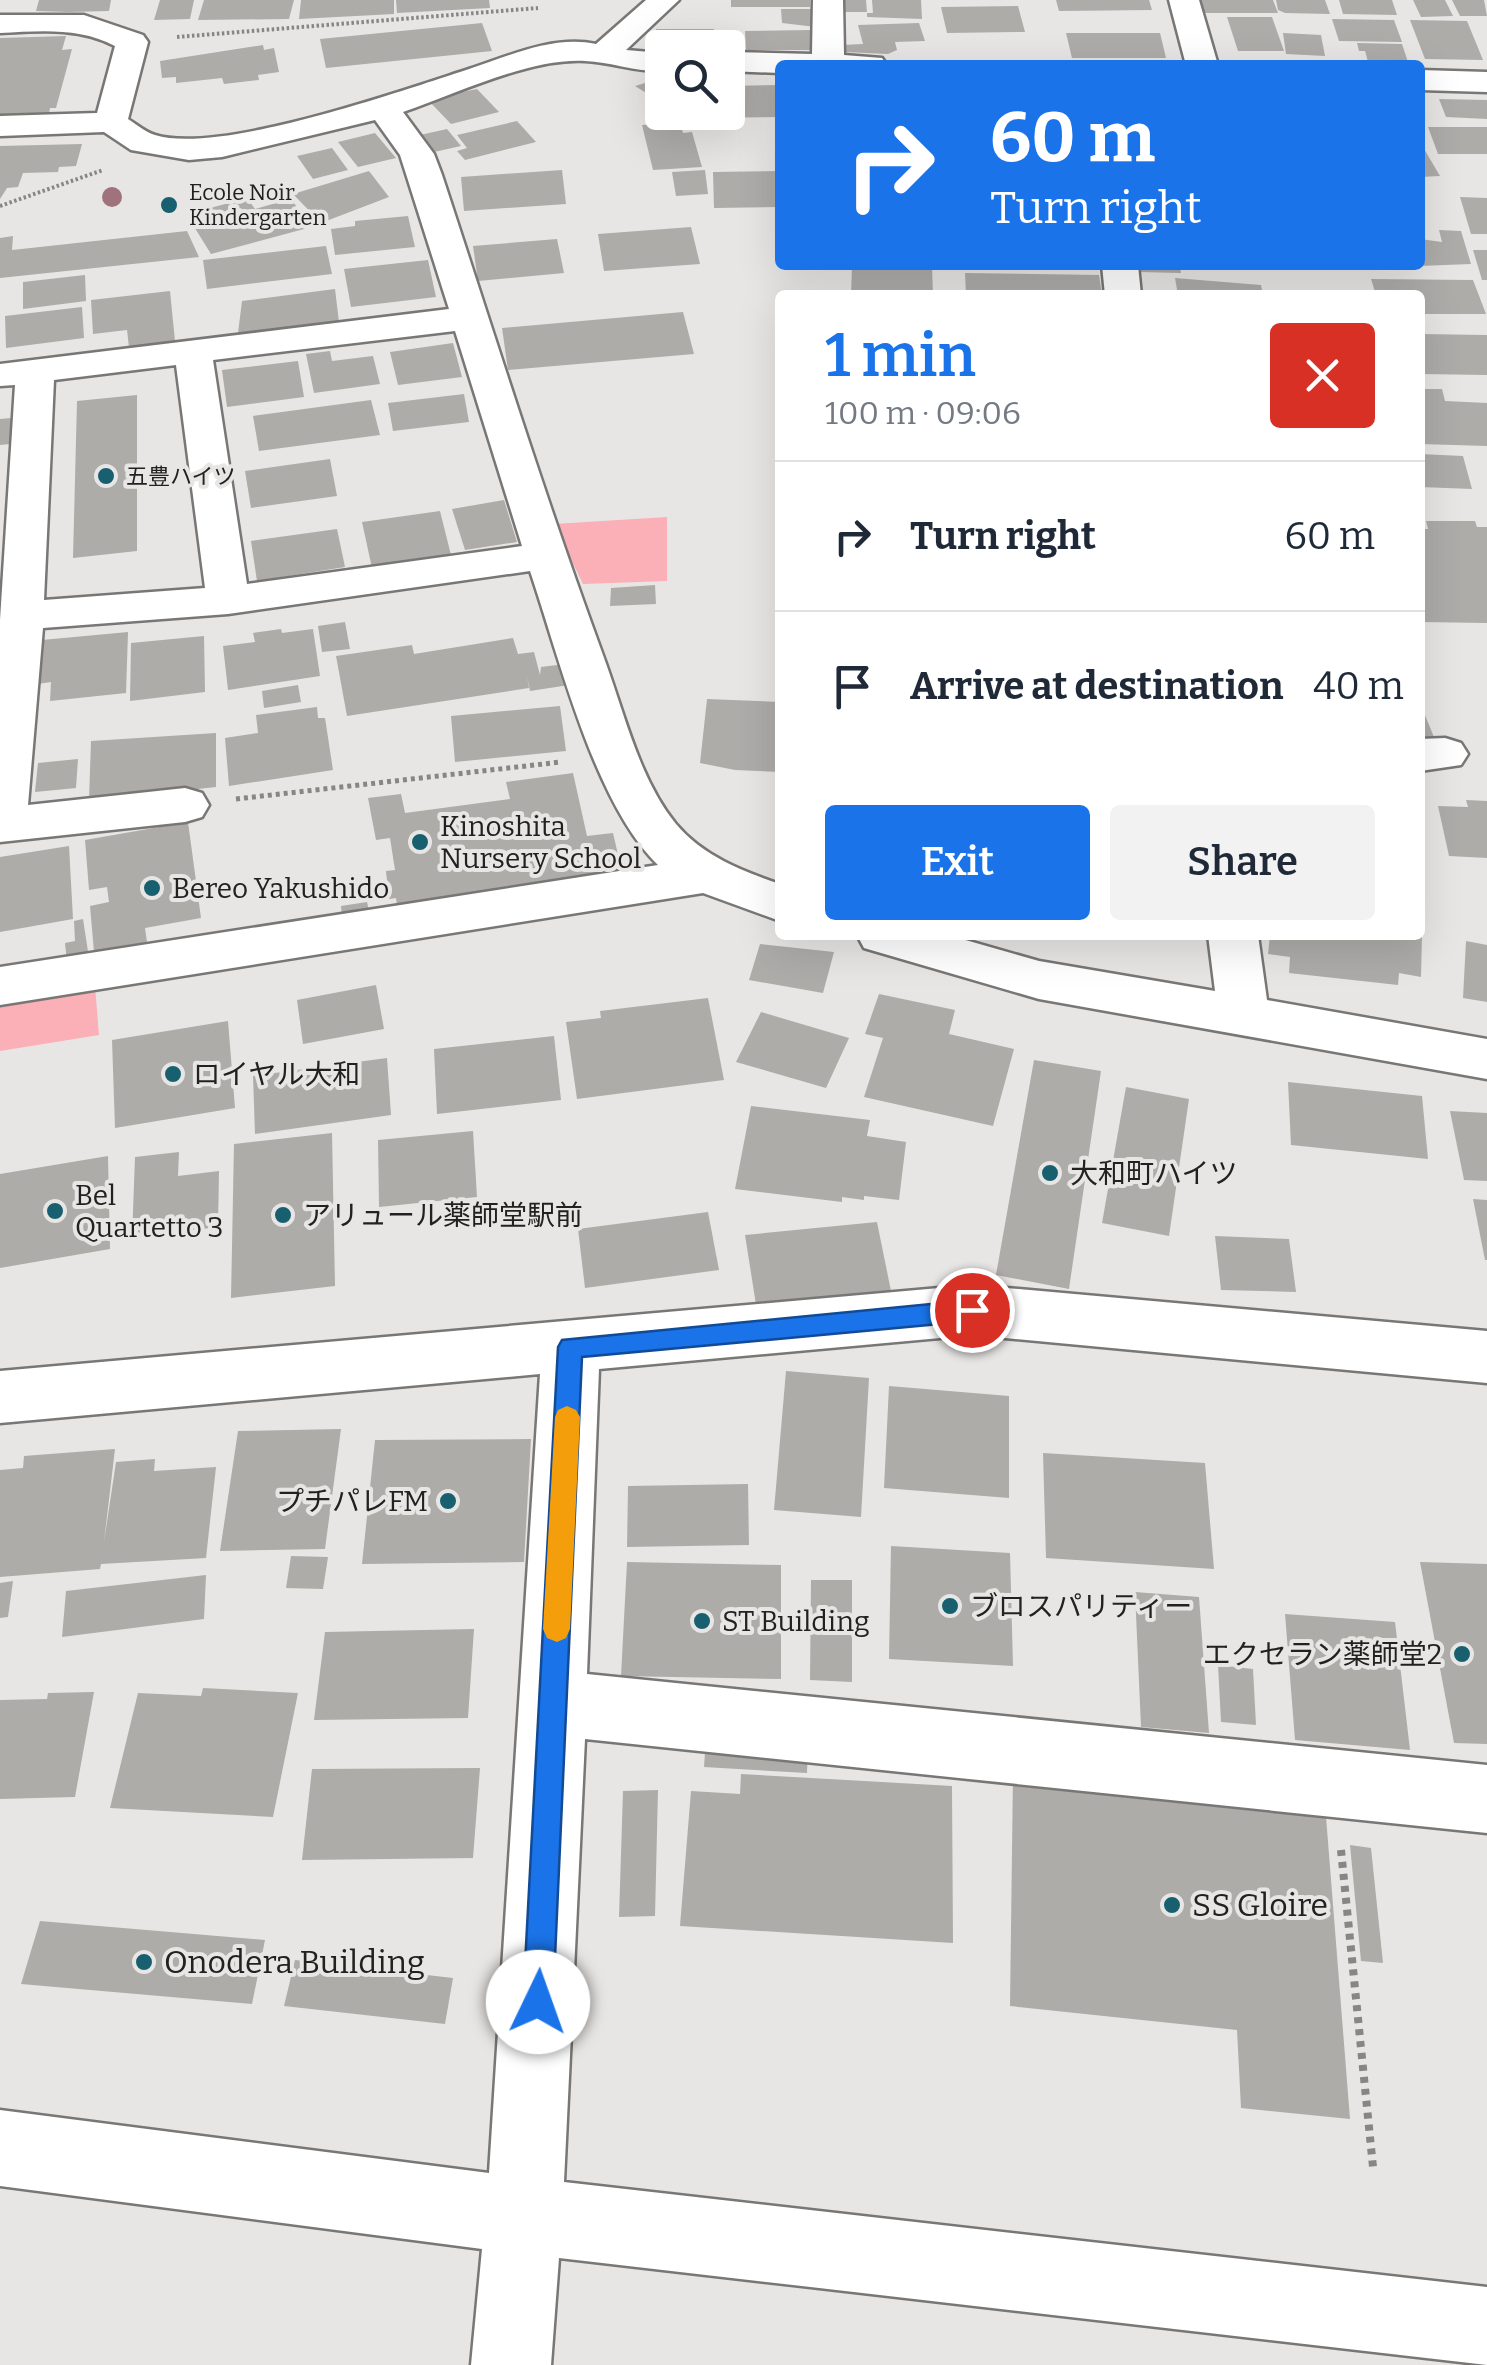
<!DOCTYPE html>
<meta charset="utf-8">
<style>
:root{--surface:#fff;--page:#f2f2f3;--text:#1f2937;--muted:#747a83;--line:#e0e1e3;--accent:#1a73e8}
body{margin:0;font-family:Bitter,"Noto Sans JP",serif;background:var(--page);color:var(--text);height:100vh;display:flex;flex-direction:column;font-size:38px;white-space:nowrap}
*{box-sizing:border-box;margin:0}
p{font-size:32px;color:var(--muted)}
.icon{flex:none;width:55px;height:55px;fill:none;stroke:currentColor;stroke-width:2;stroke-linecap:round;stroke-linejoin:round}
.map{position:relative;flex:1;overflow:hidden}
.drawer{position:absolute;left:775px;top:290px;width:650px;height:650px;display:flex;flex-direction:column;background:var(--surface);border-radius:10px;box-shadow:0 10px 40px #0002}
.drawer>*{flex:none}
.top-card{position:absolute;left:775px;top:60px;width:650px;height:210px;border-radius:10px;box-shadow:0 10px 40px #0002;background:#1a73e8;color:#fff;overflow:hidden}
.controls{position:absolute;left:645px;top:30px;display:grid;gap:20px}
.controls a{display:grid;place-items:center;width:100px;height:100px;border-radius:10px;background:var(--surface);box-shadow:0 10px 40px #0002;font-size:50px}
.pin{position:absolute;display:grid;place-items:center;width:85px;height:85px;color:#fff;margin:-42px;border:5px solid #fff;border-radius:50%;box-shadow:0 2px 10px #0007}
.me{position:absolute;width:110px;margin:-55px;rotate:3deg;stroke-linejoin:round;filter:drop-shadow(0 0 8px #0008)}
.turn{display:flex;align-items:center;gap:35px;height:210px;padding:0 50px;font-size:45px}
.turn .icon{width:130px;height:130px;stroke-width:2.5}
.turn b{display:block;font-size:70px;line-height:85px}
.round{display:grid;place-items:center;flex:none;width:105px;height:105px;border-radius:10px;background:var(--page)}
.headline{display:flex;align-items:center;justify-content:space-between;height:170px;padding:0 50px}
h1{font-size:60px;font-weight:600;line-height:75px;color:var(--accent)}
.action{display:flex;gap:20px;margin-top:auto;padding:20px 50px}
.action a{flex:1;height:115px;border-radius:10px;background:var(--accent);color:#fff;font-size:40px;font-weight:600;line-height:115px;text-align:center}
.action a+a{background:var(--page);color:var(--text)}
ul{padding:0;list-style:none}
li{display:flex;align-items:center;gap:30px;height:150px;padding:0 50px;border-top:2px solid var(--line)}
li div{flex:1}
li b{display:block;font-size:38px}
li em{font-style:normal}
.map>svg:first-child{display:block}
.green{fill:#fbafb6}
.building{fill:#adaca9}
.lines{fill:none;stroke-linecap:round;stroke-linejoin:round}
.minor-casing{stroke:#797775;stroke-width:5}
.path-far2{stroke:#878684;stroke-width:4;stroke-dasharray:2.5 2.5;stroke-linecap:butt}
.path-far1{stroke:#878684;stroke-width:5;stroke-dasharray:4 4;stroke-linecap:butt}
.path{stroke:#878684;stroke-width:8;stroke-dasharray:6 6;stroke-linecap:butt}
.minor{fill:#fff;fill-rule:evenodd}
.tree{fill:#a0737c}
.route{fill:#1a73e8;stroke:#114b97;stroke-width:2.5}
.slow{fill:#f59e0b}
.poi-dot{fill:#186070;stroke:#e8e6e4;stroke-width:4}
.labels{text-anchor:middle;dominant-baseline:central;stroke-width:8;stroke-linejoin:round;paint-order:stroke}
.far-poi-label{font-size:22px;fill:#222120;stroke:#e8e6e4;text-anchor:start}
.poi-label{font-size:28px;fill:#222120;stroke:#e8e6e4;text-anchor:start}
.near-poi-label{font-size:32px;fill:#222120;stroke:#e8e6e4;text-anchor:start}
</style>
<div class="map">
<svg width="1487" height="2365" viewBox="0 0 1487 2365">
<rect width="100%" height="100%" fill="#e8e6e4"/>
<g class="green">
<polygon points="667,517 667,581 583,584 554,524"/>
<polygon points="95,986 99,1035 0,1051 0,1000"/>
</g>
<g class="building">
<polygon points="39,0 111,0 109,11 68,12 36,11"/>
<polygon points="160,0 194,0 190,19 154,20"/>
<polygon points="204,0 294,0 289,19 198,20"/>
<polygon points="301,0 394,0 394,14 299,19"/>
<polygon points="396,0 489,0 490,8 397,13"/>
<rect x="731" y="0" width="79" height="7"/>
<polygon points="840,0 866,0 867,12 841,12"/>
<polygon points="872,0 921,0 922,19 867,17 867,13 873,13"/>
<polygon points="1056,0 1149,0 1152,10 1059,11"/>
<polygon points="1200,0 1273,0 1278,13 1204,13"/>
<polygon points="1276,0 1325,0 1330,14 1285,13 1278,10"/>
<polygon points="1339,0 1392,0 1397,15 1343,14"/>
<polygon points="1413,0 1445,0 1453,16 1421,17"/>
<polygon points="1452,0 1484,0 1487,16 1460,16"/>
<polygon points="1018,6 1025,32 947,33 941,7"/>
<polygon points="781,9 814,9 816,27 782,23"/>
<polygon points="1227,17 1272,17 1284,51 1238,51"/>
<polygon points="1332,19 1394,20 1402,42 1339,41"/>
<polygon points="1410,20 1467,21 1483,60 1425,59"/>
<polygon points="482,23 492,51 326,68 320,39"/>
<polygon points="919,23 925,41 895,42 897,50 888,54 844,52 842,45 863,44 858,25"/>
<polygon points="656,29 714,29 713,48 662,48 662,55 654,55"/>
<polygon points="810,30 811,50 746,50 745,31"/>
<polygon points="1066,33 1160,33 1166,58 1072,58"/>
<polygon points="1283,33 1321,35 1325,56 1286,54"/>
<polygon points="66,36 62,50 72,49 56,108 50,108 49,114 0,114 0,38"/>
<polygon points="1357,43 1402,44 1409,65 1369,65 1365,51 1359,51"/>
<polygon points="263,45 264,50 274,48 279,72 258,75 259,80 224,84 222,78 176,83 176,77 162,78 160,61"/>
<polygon points="645,83 662,96 662,103 635,86"/>
<polygon points="780,85 780,117 690,118 690,112 728,112 728,86"/>
<polygon points="477,89 499,112 451,124 427,99"/>
<polygon points="1439,99 1487,100 1487,119 1446,117"/>
<polygon points="517,121 536,142 465,160 457,151 467,148 457,135"/>
<polygon points="680,122 683,133 692,132 702,167 653,170 642,125"/>
<polygon points="1428,127 1487,127 1487,154 1438,154"/>
<polygon points="447,129 461,146 434,152 420,135"/>
<polygon points="375,133 396,158 358,167 338,142"/>
<polygon points="1420,142 1440,176 1420,177"/>
<polygon points="82,144 76,166 59,167 58,172 23,173 18,187 7,188 0,199 0,146"/>
<polygon points="332,148 348,170 313,179 297,156"/>
<polygon points="562,170 566,204 464,211 461,177"/>
<polygon points="705,170 708,194 676,196 672,172"/>
<polygon points="369,171 389,197 321,223 293,194"/>
<polygon points="780,171 780,207 714,208 713,172"/>
<polygon points="1460,197 1487,198 1487,234 1471,234"/>
<polygon points="247,198 255,209 290,199 315,226 211,254 193,225 243,212 241,208 209,217 203,210"/>
<polygon points="408,216 415,247 335,255 331,229 355,226 355,221"/>
<polygon points="691,227 700,264 604,271 598,234"/>
<polygon points="1439,230 1461,231 1471,264 1420,266 1420,239 1442,242"/>
<polygon points="187,231 199,257 0,278 0,238 13,236 12,250"/>
<polygon points="557,239 564,273 478,281 473,246"/>
<polygon points="326,246 332,274 207,289 203,260"/>
<polygon points="1473,250 1487,250 1487,280 1482,280"/>
<polygon points="428,260 436,297 351,307 344,269"/>
<polygon points="852,265 932,265 933,295 851,295"/>
<polygon points="1139,265 1180,265 1181,273 1139,272"/>
<polygon points="965,273 1099,275 1102,295 966,295"/>
<polygon points="85,275 86,301 23,309 23,282"/>
<polygon points="1175,278 1261,285 1263,295 1178,295"/>
<polygon points="1371,279 1473,280 1486,314 1420,314 1420,295 1376,295"/>
<polygon points="335,289 339,322 238,333 242,301"/>
<polygon points="170,291 175,341 129,347 127,330 93,334 91,300"/>
<polygon points="82,307 84,338 6,348 5,316"/>
<polygon points="683,312 694,354 508,370 502,328"/>
<polygon points="1420,334 1487,335 1487,375 1420,374"/>
<polygon points="453,343 462,377 398,385 390,352"/>
<polygon points="330,351 332,361 373,356 380,384 314,393 306,354"/>
<polygon points="298,361 304,397 227,407 222,370"/>
<polygon points="1420,389 1442,389 1445,401 1487,403 1487,446 1420,444"/>
<polygon points="464,394 469,422 393,431 388,403"/>
<polygon points="137,395 137,551 73,558 77,401"/>
<polygon points="371,400 380,435 259,451 253,416"/>
<polygon points="11,418 10,444 0,445 0,419"/>
<polygon points="1420,454 1463,456 1472,489 1420,487"/>
<polygon points="330,459 337,496 251,508 245,471"/>
<polygon points="504,500 517,542 465,550 452,509"/>
<polygon points="440,511 451,555 372,568 362,522"/>
<polygon points="1426,521 1475,521 1477,527 1487,527 1487,623 1420,622 1420,529 1428,529"/>
<polygon points="337,529 345,567 257,581 251,541"/>
<polygon points="655,585 656,604 610,606 611,588"/>
<polygon points="345,622 350,649 322,652 318,626"/>
<polygon points="281,629 282,633 313,629 320,676 228,690 223,646 255,642 253,633"/>
<polygon points="128,632 126,693 50,701 51,682 38,684 42,640"/>
<polygon points="204,636 205,692 130,701 131,643"/>
<polygon points="513,638 518,654 534,652 540,675 541,667 565,664 569,685 530,691 527,676 529,688 347,716 336,656 412,645 414,654"/>
<polygon points="298,685 301,702 264,708 262,691"/>
<polygon points="707,699 780,702 780,772 735,770 700,763"/>
<polygon points="1420,703 1436,742 1420,742"/>
<polygon points="560,706 566,751 455,762 451,716"/>
<polygon points="317,707 318,718 325,718 333,770 229,786 225,738 258,733 256,715"/>
<polygon points="216,733 216,787 89,801 91,741"/>
<polygon points="78,759 76,788 35,792 38,763"/>
<polygon points="573,773 587,836 613,833 622,872 397,905 396,898 389,899 386,871 395,870 390,838 376,840 368,798 401,794 405,813 510,799 506,782"/>
<polygon points="1466,800 1487,801 1487,858 1449,856 1438,806 1468,807"/>
<polygon points="188,822 201,918 145,928 147,942 94,952 90,906 109,902 107,887 89,890 85,840"/>
<polygon points="69,846 73,919 0,932 0,857"/>
<polygon points="367,902 369,911 342,916 341,906"/>
<polygon points="83,919 89,958 67,962 65,943 75,941 74,921"/>
<polygon points="1270,935 1422,935 1421,977 1399,973 1398,985 1289,973 1290,957 1268,954"/>
<polygon points="1466,941 1487,945 1487,1002 1463,998"/>
<polygon points="760,944 834,952 823,993 749,980"/>
<polygon points="376,985 384,1029 303,1044 297,1000"/>
<polygon points="879,994 955,1010 949,1034 1014,1049 993,1126 864,1097 883,1038 865,1034"/>
<polygon points="708,998 724,1080 577,1099 566,1022 601,1018 600,1011"/>
<polygon points="761,1012 849,1038 826,1088 736,1062"/>
<polygon points="228,1021 235,1108 115,1128 112,1040"/>
<polygon points="554,1036 561,1100 437,1114 434,1049"/>
<polygon points="387,1058 391,1115 255,1134 253,1076"/>
<polygon points="1034,1060 1101,1071 1069,1289 996,1275"/>
<polygon points="1288,1082 1422,1096 1428,1159 1291,1145"/>
<polygon points="1126,1087 1189,1099 1169,1236 1102,1223"/>
<polygon points="751,1106 870,1120 867,1136 906,1142 899,1200 864,1196 864,1200 842,1197 842,1202 735,1189"/>
<polygon points="1450,1111 1487,1113 1487,1181 1464,1180"/>
<polygon points="473,1131 477,1197 379,1207 378,1140"/>
<polygon points="332,1133 335,1286 231,1298 234,1144"/>
<polygon points="179,1152 178,1176 219,1171 218,1227 132,1238 135,1157"/>
<polygon points="108,1156 110,1249 0,1268 0,1174"/>
<polygon points="1473,1199 1487,1200 1487,1260 1485,1260"/>
<polygon points="708,1212 719,1270 585,1288 578,1229"/>
<polygon points="877,1222 892,1296 757,1311 745,1235"/>
<polygon points="1215,1236 1289,1239 1296,1292 1221,1290"/>
<polygon points="786,1371 869,1378 861,1517 774,1510"/>
<polygon points="889,1386 1009,1396 1009,1498 884,1488"/>
<polygon points="341,1429 325,1549 220,1551 238,1431"/>
<polygon points="531,1439 524,1562 362,1564 375,1440"/>
<polygon points="115,1449 104,1542 116,1462 155,1459 154,1471 216,1467 206,1558 101,1564 100,1569 0,1577 0,1470 23,1468 24,1456"/>
<polygon points="1043,1453 1205,1463 1214,1569 1046,1558"/>
<polygon points="748,1484 749,1545 627,1547 628,1486"/>
<polygon points="891,1546 1010,1553 1013,1666 889,1659"/>
<polygon points="291,1556 328,1557 323,1589 286,1588"/>
<polygon points="627,1562 781,1565 781,1679 621,1676"/>
<polygon points="1420,1562 1487,1564 1487,1744 1454,1743"/>
<polygon points="206,1575 204,1619 62,1637 66,1591"/>
<polygon points="811,1580 852,1580 852,1682 810,1680"/>
<polygon points="13,1581 8,1617 0,1618 0,1583"/>
<polygon points="1135,1592 1199,1597 1209,1733 1141,1727"/>
<polygon points="1285,1614 1395,1622 1410,1750 1295,1740"/>
<polygon points="474,1629 468,1718 314,1720 325,1632"/>
<polygon points="1218,1665 1253,1669 1256,1725 1221,1722"/>
<polygon points="203,1688 298,1693 273,1817 110,1808 138,1693 201,1696"/>
<polygon points="94,1692 75,1797 0,1799 0,1700 47,1699 48,1693"/>
<polygon points="706,1738 808,1746 807,1773 704,1767"/>
<polygon points="480,1768 473,1858 302,1860 312,1769"/>
<polygon points="741,1774 952,1786 953,1943 680,1926 691,1791 740,1794"/>
<polygon points="1013,1774 1325,1804 1350,2119 1241,2108 1237,2030 1010,2006"/>
<polygon points="658,1790 655,1916 619,1917 623,1791"/>
<polygon points="1350,1845 1371,1848 1383,1963 1361,1961"/>
<polygon points="40,1921 265,1940 252,2004 21,1984"/>
<polygon points="295,1960 453,1978 445,2024 284,2006"/>
</g>
<g class="lines">
<g class="minor-casing">
<g id="minor">
<path d="M646,0H679L626,50L662,53V71C636,72 611,62 585,61C529,58 456,94 403,112L434,154L442,175C495,336 545,498 604,658C624,712 639,779 676,824C703,856 742,871 780,884V921L703,893L0,1005V967L658,865C594,803 559,656 530,571L228,614L43,628L28,805L185,788L202,793L209,805L202,817L185,822L0,842V620L15,385L0,386V364L449,309L400,155L375,120L222,157L189,160L131,150L104,132L0,136V116L97,113L115,46C79,27 40,31 0,33V15H84L143,35L148,42L128,119C136,124 145,132 155,135C219,155 401,91 469,69C509,56 553,35 596,44ZM455,331L522,546L247,584L213,360ZM176,365L205,588L44,600L54,380Z"/>
<polygon points="813,0 843,0 844,55 882,58 887,65 780,65 780,73 728,71 728,52 812,54"/>
<polygon points="1169,0 1199,0 1218,65 1186,65"/>
<polygon points="1420,70 1487,72 1487,92 1420,90"/>
<polygon points="1102,265 1138,265 1141,295 1105,295"/>
<polygon points="1445,738 1461,743 1468,754 1461,765 1420,771 1420,739"/>
<polygon points="857,935 948,935 1039,961 1215,991 1208,935 1258,935 1267,1000 1487,1039 1487,1079 1039,999 864,948"/>
<polygon points="973,1285 1487,1331 1487,1383 973,1335 599,1369 587,1674 1487,1765 1487,1833 585,1739 564,2182 1487,2287 1487,2365 559,2258 551,2365 471,2365 482,2249 0,2186 0,2110 489,2173 540,1374 0,1423 0,1371"/>
</g>
</g>
<g class="path-far2">
<polyline points="177,37 538,8"/>
<polyline points="0,206 103,170"/>
</g>
<polyline class="path-far1" points="236,799 561,762"/>
<polyline class="path" points="1341,1850 1373,2167"/>
<use href="#minor" class="minor"/>
</g>
<circle class="tree" cx="112" cy="197" r="10"/>
<polygon class="route" points="972,1300 981,1303 984,1310 981,1318 972,1321 582,1357 553,2002 549,2013 538,2017 528,2013 523,2002 558,1347 562,1340"/>
<polygon class="slow" points="567,1406 576,1410 580,1417 570,1629 566,1638 557,1642 547,1638 543,1629 555,1417 558,1410"/>
<g class="poi-dot">
<circle cx="169" cy="205" r="10"/>
<circle cx="106" cy="476" r="10"/>
<circle cx="420" cy="842" r="10"/>
<circle cx="152" cy="888" r="10"/>
<circle cx="173" cy="1074" r="10"/>
<circle cx="1050" cy="1173" r="10"/>
<circle cx="55" cy="1211" r="10"/>
<circle cx="283" cy="1215" r="10"/>
<circle cx="448" cy="1501" r="10"/>
<circle cx="950" cy="1606" r="10"/>
<circle cx="702" cy="1621" r="10"/>
<circle cx="1462" cy="1654" r="10"/>
<circle cx="1172" cy="1905" r="10"/>
<circle cx="144" cy="1962" r="10"/>
</g>
<g class="labels">
<g class="far-poi-label">
<text x="189" y="192">Ecole Noir<tspan x="189" dy="25">Kindergarten</tspan></text>
<text x="126" y="476">五豊ハイツ</text>
</g>
<g class="poi-label">
<text x="440" y="826">Kinoshita<tspan x="440" dy="32">Nursery School</tspan></text>
<text x="172" y="888">Bereo Yakushido</text>
<text x="193" y="1074">ロイヤル大和</text>
<text x="1070" y="1173">大和町ハイツ</text>
<text x="75" y="1195">Bel<tspan x="75" dy="32">Quartetto 3</tspan></text>
<text x="303" y="1215">アリュール薬師堂駅前</text>
<text x="428" y="1501" text-anchor="end">プチパレFM</text>
<text x="970" y="1606">ブロスパリティー</text>
<text x="722" y="1621">ST Building</text>
<text x="1442" y="1654" text-anchor="end">エクセラン薬師堂2</text>
</g>
<g class="near-poi-label">
<text x="1192" y="1905">SS Gloire</text>
<text x="164" y="1962">Onodera Building</text>
</g>
</g>
</svg>
<div class="controls">
<a><svg class="icon" aria-label="search" viewBox="0 0 24 24"><circle cx="10" cy="10" r="6"/><path d="M15 15l6 6"/></svg></a>
</div>
<div class="pin" style="left:972px;top:1310px;background:#d93025"><svg class="icon" aria-label="arrive" viewBox="0 0 24 24"><path d="M6 21V4h12l-3 4 3 4H6"/></svg></div>
<svg class="me" style="left:538px;top:2002px" viewBox="-20 -20 40 40"><circle r="19" fill="#fff"/><path d="M0-13L10 11 0 6-10 11z" fill="#1a73e8"/></svg>
<div class="top-card">
<div class="turn"><svg class="icon" aria-label="right" viewBox="0 0 24 24"><path d="M7 20v-9h11M14 6l5 5-5 5"/></svg><div><b>60 m</b>Turn right</div></div>
</div>
<section class="drawer">
<div class="headline"><div><h1>1 min</h1><p>100 m · 09:06</p></div><a class="round" style="background:#d93025;color:#fff"><svg class="icon" aria-label="close" viewBox="0 0 24 24"><path d="M6 6l12 12M18 6L6 18"/></svg></a></div>
<ul>
<li><svg class="icon" aria-label="right" viewBox="0 0 24 24"><path d="M7 20v-9h11M14 6l5 5-5 5"/></svg><div><b>Turn right</b></div><em>60 m</em></li>
<li><svg class="icon" aria-label="arrive" viewBox="0 0 24 24"><path d="M6 21V4h12l-3 4 3 4H6"/></svg><div><b>Arrive at destination</b></div><em>40 m</em></li>
</ul>
<div class="action"><a>Exit</a><a>Share</a></div>
</section>
</div>
